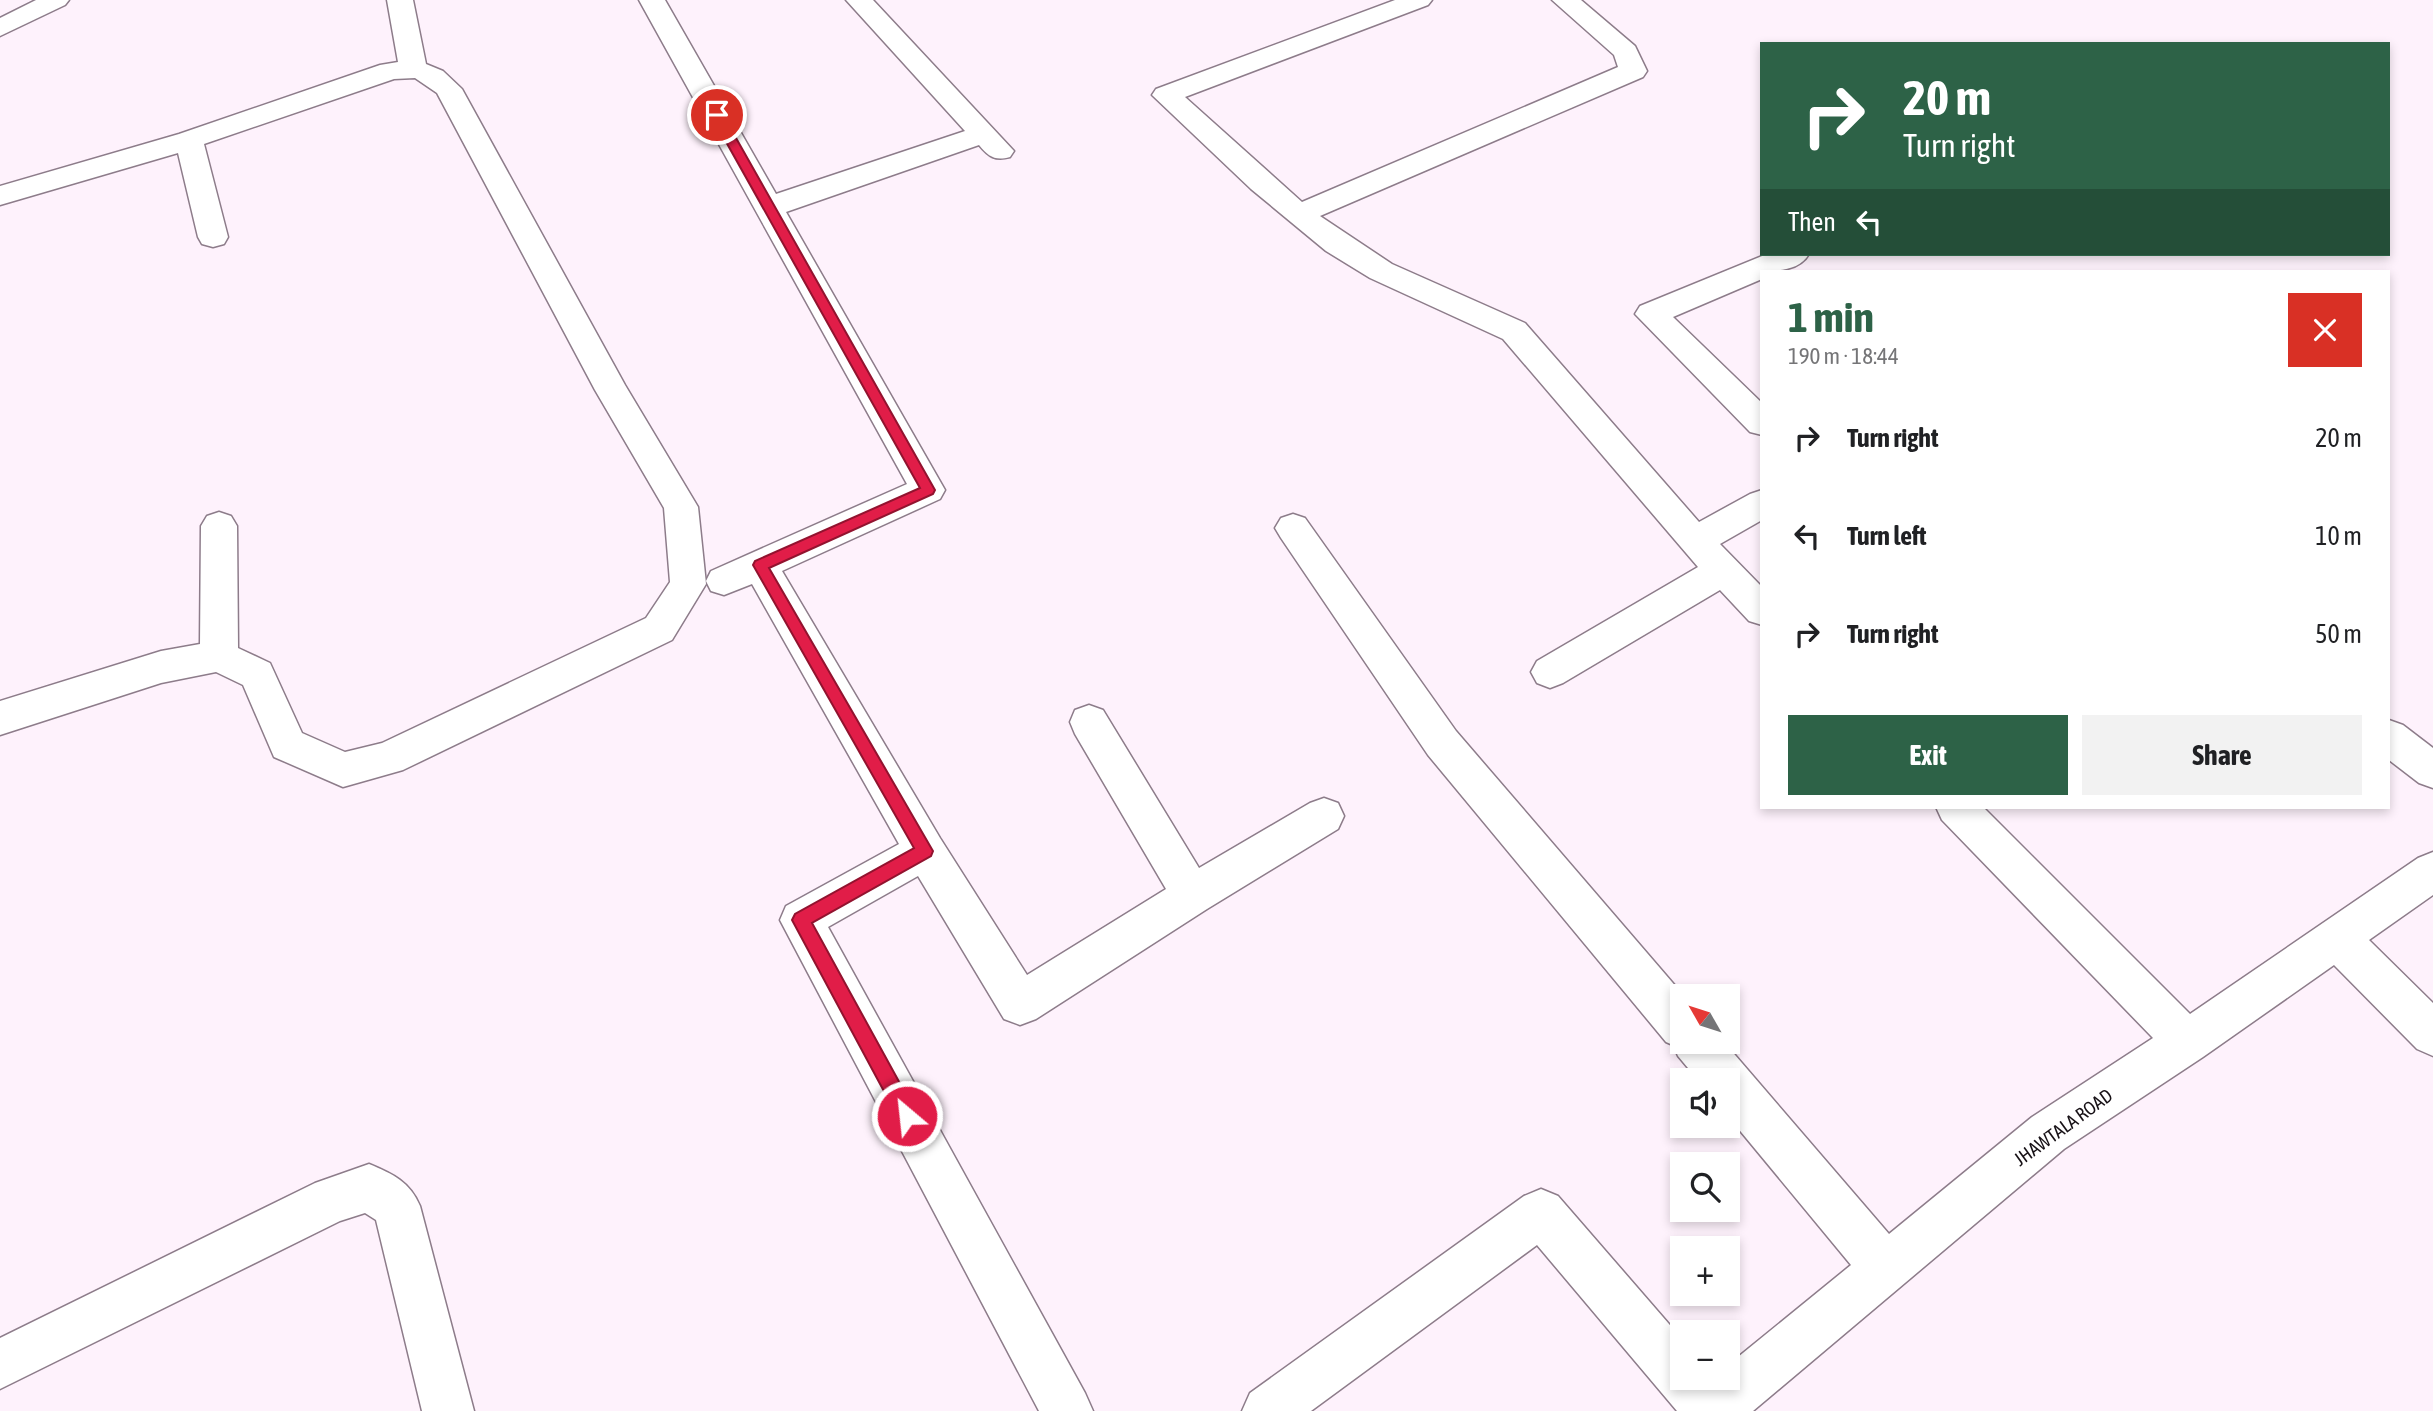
<!DOCTYPE html>
<meta charset="utf-8">
<style>
:root{--surface:#fff;--page:#f2f2f2;--text:#202124;--muted:#757577;--accent:#2d6247}
body{margin:0;font-family:"Asap Condensed",sans-serif;background:var(--page);color:var(--text);height:100vh;display:flex;flex-direction:column;font-size:26px;white-space:nowrap}
*{box-sizing:border-box;margin:0}
p{font-size:23px;color:var(--muted)}
.icon{flex:none;width:38px;height:38px;fill:none;stroke:currentColor;stroke-width:2;stroke-linecap:round;stroke-linejoin:round}
.map{position:relative;flex:1;overflow:hidden}
.panel{position:absolute;left:1760px;top:270px;width:630px;height:539px;display:flex;flex-direction:column;background:var(--surface);border-radius:0px;box-shadow:0 4px 10px #0003}
.panel>*{flex:none}
.top-card{position:absolute;left:1760px;top:42px;width:630px;height:214px;border-radius:0px;box-shadow:0 4px 10px #0003;background:#2d6247;color:#fff;overflow:hidden}
.needle{width:46px;rotate:309deg}
.buttons{position:absolute;left:1670px;top:984px;display:grid;gap:14px}
.buttons a{display:grid;place-items:center;width:70px;height:70px;border-radius:0px;background:var(--surface);box-shadow:0 4px 10px #0003;font-size:35px}
.pin{position:absolute;display:grid;place-items:center;width:60px;height:60px;color:#fff;margin:-30px;border:4px solid #fff;border-radius:50%;box-shadow:0 2px 7px #0007}
.me{position:absolute;width:77px;margin:-38px;rotate:332deg;stroke-linejoin:round;filter:drop-shadow(0 0 5px #0008)}
.turn{display:flex;align-items:center;gap:24px;height:147px;padding:0 28px;font-size:32px}
.turn .icon{width:91px;height:91px;stroke-width:2.5}
.turn b{display:block;font-size:49px;line-height:60px}
.then{display:flex;align-items:center;height:66px;padding:0 28px;background:#0003;gap:14px;font-size:26px}
.round{display:grid;place-items:center;flex:none;width:74px;height:74px;border-radius:0px;background:var(--page)}
.head{display:flex;align-items:center;justify-content:space-between;height:119px;padding:0 28px}
h1{font-size:42px;font-weight:700;line-height:52px;color:var(--accent)}
.primary-button{display:flex;gap:14px;margin-top:auto;padding:14px 28px}
.primary-button a{flex:1;height:80px;border-radius:0px;background:var(--accent);color:#fff;font-size:28px;font-weight:700;line-height:80px;text-align:center}
.primary-button a+a{background:var(--page);color:var(--text)}
ul{padding:0;list-style:none}
li{display:flex;align-items:center;gap:21px;height:98px;padding:0 28px}
li div{flex:1}
li b{display:block;font-size:26px}
li em{font-style:normal}
.map>svg:first-child{display:block}
.lines{fill:none;stroke-linecap:round;stroke-linejoin:round}
.minor-casing{stroke:#8d7c8a;stroke-width:3}
.primary-casing{stroke:#8d7c8a;stroke-width:3}
.minor{fill:#fff;fill-rule:evenodd}
.primary{fill:#fff;fill-rule:evenodd}
.route{fill:#e11d48;stroke:#92132f;stroke-width:2}
.labels{text-anchor:middle;dominant-baseline:central;stroke-width:7;stroke-linejoin:round;paint-order:stroke}
.street-label{font-size:19px;fill:#171116;stroke:#fff}
</style>
<div class="map">
<svg width="2433" height="1411" viewBox="0 0 2433 1411">
<rect width="100%" height="100%" fill="#fef2fc"/>
<g class="lines">
<g class="minor-casing">
<g id="minor">
<polygon points="387,0 413,0 426,64 443,71 462,89 625,385 698,507 706,584 672,640 403,770 343,787 274,757 243,685 216,672 161,683 0,735 0,701 161,651 200,644 201,526 207,516 219,512 231,516 237,526 238,648 270,663 302,733 345,752 382,743 646,618 670,582 664,508 595,390 437,93 415,78 394,79 204,144 228,237 224,244 213,247 202,244 198,237 178,153 0,205 0,186 179,134 380,65 398,62"/>
<path d="M639,0H665L776,194L965,131L846,0H873L1014,151L1010,157C995,161 989,157 979,145L786,212L945,490L940,499L782,571L940,838L1027,975L1166,889L1075,734L1070,722L1075,710L1089,705L1103,710L1199,868L1310,803L1324,798L1338,803L1344,816L1338,829L1207,909L1036,1019L1020,1025L1004,1019L918,876L828,927L1085,1393L1093,1411H1039L780,920L786,906L899,844L752,584L724,595L711,591L706,581L711,571L907,484Z"/>
<polygon points="1395,0 1432,0 1428,5 1185,97 1302,202 1618,67 1614,55 1552,0 1581,0 1635,46 1647,71 1643,77 1320,216 1392,264 1525,323 1699,522 1750,494 1762,490 1762,520 1720,544 1762,587 1762,625 1749,621 1720,590 1563,683 1550,688 1537,683 1531,672 1537,661 1698,567 1503,339 1370,278 1326,251 1251,189 1152,95 1156,89"/>
<path d="M1767,254H1809C1800,270 1779,271 1762,271V279L1673,317L1762,403V435L1750,432L1635,314L1640,306Z"/>
<polygon points="1293,514 1305,518 1456,731 1684,996 1682,996 1682,1041 1723,1041 1889,1234 2032,1117 2153,1038 1942,820 1936,807 1983,807 2190,1014 2418,858 2433,852 2433,895 2369,940 2433,1003 2433,1056 2417,1049 2334,965 2203,1057 2064,1149 1753,1411 1677,1411 1537,1245 1311,1411 1242,1411 1250,1393 1524,1196 1541,1189 1558,1196 1682,1339 1682,1377 1727,1377 1727,1366 1851,1265 1727,1115 1727,1080 1698,1080 1678,1056 1673,1045 1666,1042 1428,755 1281,538 1275,528 1281,518"/>
<polygon points="2389,720 2403,725 2433,748 2433,788 2419,783 2389,760"/>
<path d="M369,1164C393,1174 410,1182 420,1206L474,1411H422L376,1220L365,1213L340,1221L0,1389V1338L315,1183Z"/>
</g>
</g>
<g class="primary-casing">
<polygon id="primary" points="36,0 69,0 65,5 0,36 0,18"/>
</g>
<use href="#minor" class="minor"/>
<use href="#primary" class="primary"/>
</g>
<polygon class="route" points="717,111 723,115 935,490 933,494 769,568 933,851 931,856 812,923 914,1109 917,1116 914,1123 907,1126 901,1123 792,920 795,914 914,848 753,565 755,561 920,488 711,115"/>
<g class="labels">
<g class="street-label">
<text transform="translate(2063 1127) rotate(-36)">JHAWTALA ROAD</text>
</g>
</g>
</svg>
<div class="buttons">
<a><svg class="needle" viewBox="-14 -14 28 28"><path d="M0-13l5 13h-10z" fill="#e53935"/><path d="M0 13l5-13h-10z" fill="#757577"/></svg></a>
<a><svg class="icon" aria-label="sound" viewBox="0 0 24 24"><path d="M4 9h4l5-4v14l-5-4H4zM17 9q2 3 0 6"/></svg></a>
<a><svg class="icon" aria-label="search" viewBox="0 0 24 24"><circle cx="10" cy="10" r="6"/><path d="M15 15l6 6"/></svg></a>
<a>+</a>
<a>−</a>
</div>
<div class="pin" style="left:717px;top:115px;background:#d93025"><svg class="icon" aria-label="arrive" viewBox="0 0 24 24"><path d="M6 21V4h12l-3 4 3 4H6"/></svg></div>
<svg class="me" style="left:907px;top:1116px" viewBox="-20 -20 40 40"><circle r="17" fill="#e11d48" stroke="#fff" stroke-width="3"/><path d="M0-11L8 9 0 5-8 9z" fill="#fff"/></svg>
<div class="top-card">
<div class="turn"><svg class="icon" aria-label="right" viewBox="0 0 24 24"><path d="M7 20v-9h11M14 6l5 5-5 5"/></svg><div><b>20 m</b>Turn right</div></div>
<div class="then">Then<svg class="icon" aria-label="left" viewBox="0 0 24 24"><path d="M17 20v-9H6M10 6l-5 5 5 5"/></svg></div>
</div>
<section class="panel">
<div class="head"><div><h1>1 min</h1><p>190 m · 18:44</p></div><a class="round" style="background:#d93025;color:#fff"><svg class="icon" aria-label="close" viewBox="0 0 24 24"><path d="M6 6l12 12M18 6L6 18"/></svg></a></div>
<ul>
<li><svg class="icon" aria-label="right" viewBox="0 0 24 24"><path d="M7 20v-9h11M14 6l5 5-5 5"/></svg><div><b>Turn right</b></div><em>20 m</em></li>
<li><svg class="icon" aria-label="left" viewBox="0 0 24 24"><path d="M17 20v-9H6M10 6l-5 5 5 5"/></svg><div><b>Turn left</b></div><em>10 m</em></li>
<li><svg class="icon" aria-label="right" viewBox="0 0 24 24"><path d="M7 20v-9h11M14 6l5 5-5 5"/></svg><div><b>Turn right</b></div><em>50 m</em></li>
</ul>
<div class="primary-button"><a>Exit</a><a>Share</a></div>
</section>
</div>
